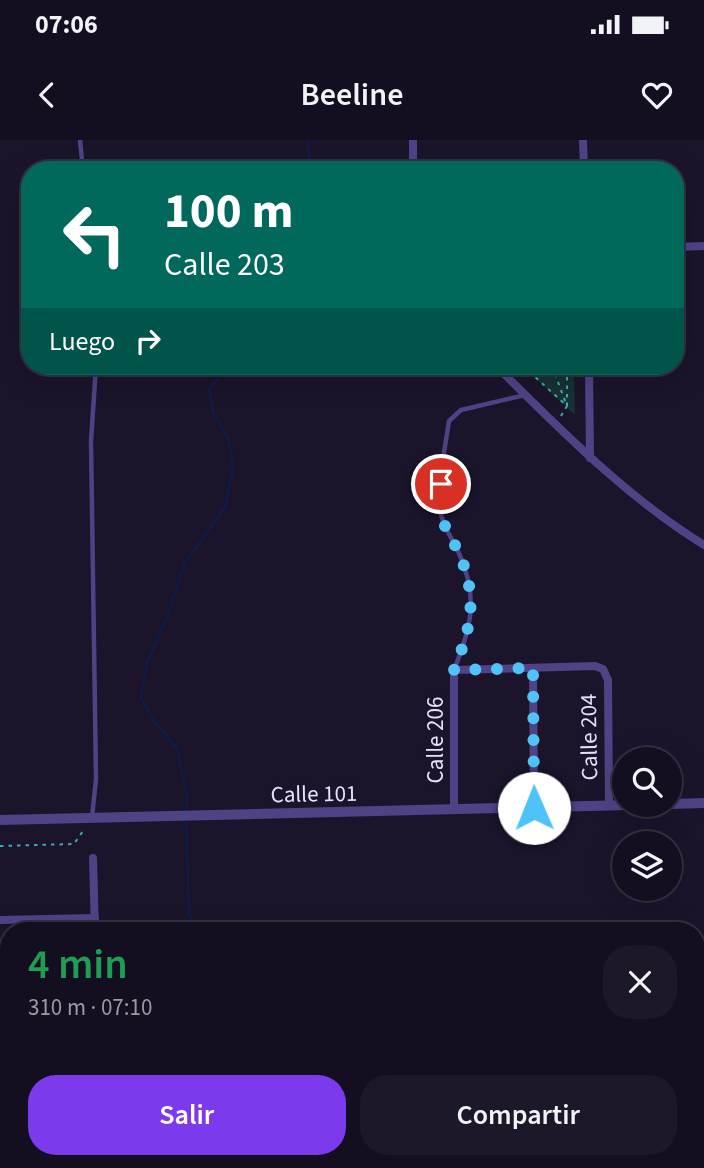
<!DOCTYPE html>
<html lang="es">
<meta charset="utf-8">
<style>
:root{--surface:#140f20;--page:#1d1829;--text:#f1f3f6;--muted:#9d9ca5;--line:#332f3e;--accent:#7c3aed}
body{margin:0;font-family:"Source Sans 3",sans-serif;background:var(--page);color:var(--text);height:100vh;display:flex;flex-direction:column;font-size:26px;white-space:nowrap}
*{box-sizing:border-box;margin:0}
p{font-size:23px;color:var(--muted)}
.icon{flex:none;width:38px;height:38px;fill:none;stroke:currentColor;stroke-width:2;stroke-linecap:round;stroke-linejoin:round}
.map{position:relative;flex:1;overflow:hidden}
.details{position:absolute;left:0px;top:782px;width:705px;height:247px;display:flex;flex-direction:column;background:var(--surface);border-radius:28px 28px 0 0;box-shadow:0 7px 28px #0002,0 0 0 2px var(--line)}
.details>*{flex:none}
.guide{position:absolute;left:21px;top:21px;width:663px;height:214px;border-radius:28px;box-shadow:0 7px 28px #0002,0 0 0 2px var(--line);background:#00695c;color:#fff;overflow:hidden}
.fabs{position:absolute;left:612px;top:607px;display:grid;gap:14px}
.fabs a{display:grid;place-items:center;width:70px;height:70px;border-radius:50%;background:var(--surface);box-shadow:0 7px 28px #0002,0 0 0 2px var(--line);font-size:35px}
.pin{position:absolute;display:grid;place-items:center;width:60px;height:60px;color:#fff;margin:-30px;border:4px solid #fff;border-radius:50%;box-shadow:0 2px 7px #0007}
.me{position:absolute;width:77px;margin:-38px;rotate:359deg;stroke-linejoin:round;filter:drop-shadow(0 0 5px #0008)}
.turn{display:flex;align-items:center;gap:24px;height:147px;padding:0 28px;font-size:32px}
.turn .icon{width:91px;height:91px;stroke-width:2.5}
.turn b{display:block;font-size:49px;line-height:60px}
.then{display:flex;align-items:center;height:66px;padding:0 28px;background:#0003;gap:14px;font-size:26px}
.round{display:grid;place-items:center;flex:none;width:74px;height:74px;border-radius:28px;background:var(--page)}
.summary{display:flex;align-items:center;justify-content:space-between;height:119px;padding:0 28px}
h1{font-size:42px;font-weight:600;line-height:52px;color:#1e9e55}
.cta{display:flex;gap:14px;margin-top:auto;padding:14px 28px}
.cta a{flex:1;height:80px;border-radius:28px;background:var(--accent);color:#fff;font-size:28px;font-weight:600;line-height:80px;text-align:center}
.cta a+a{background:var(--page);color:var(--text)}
.status{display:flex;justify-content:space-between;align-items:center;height:49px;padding:0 35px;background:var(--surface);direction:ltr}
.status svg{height:19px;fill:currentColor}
header{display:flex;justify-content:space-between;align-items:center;height:91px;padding:0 28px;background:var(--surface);font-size:32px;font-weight:600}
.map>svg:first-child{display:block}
.green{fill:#173134}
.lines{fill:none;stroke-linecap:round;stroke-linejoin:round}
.stream{stroke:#101c47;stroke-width:2.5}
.path{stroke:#3babb5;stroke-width:2;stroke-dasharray:3.5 5;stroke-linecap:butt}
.service{stroke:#4f4386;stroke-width:4.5}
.minor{stroke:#4f4386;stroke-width:8}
.tertiary{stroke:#4f4386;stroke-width:10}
.route{stroke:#4fc3f7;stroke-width:12;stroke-dasharray:0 21.6}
.labels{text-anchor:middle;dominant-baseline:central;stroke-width:6;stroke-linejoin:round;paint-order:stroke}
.street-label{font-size:23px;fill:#e7e0fd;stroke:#1b142b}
</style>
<div class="status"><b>07:06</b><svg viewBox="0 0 49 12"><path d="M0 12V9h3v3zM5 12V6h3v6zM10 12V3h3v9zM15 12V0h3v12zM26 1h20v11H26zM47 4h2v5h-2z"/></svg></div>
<header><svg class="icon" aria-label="back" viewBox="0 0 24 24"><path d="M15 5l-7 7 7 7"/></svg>Beeline<svg class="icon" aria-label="heart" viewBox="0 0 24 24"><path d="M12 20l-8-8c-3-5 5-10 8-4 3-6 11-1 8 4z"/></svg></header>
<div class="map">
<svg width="704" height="1028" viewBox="0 0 704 1028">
<rect width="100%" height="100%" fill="#1b142b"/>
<g class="green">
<polygon points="522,226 574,226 575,275"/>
<polygon points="696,874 704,874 704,991 697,992"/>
</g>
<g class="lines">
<g class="stream">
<polyline points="307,0 312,30"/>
<polyline points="186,672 187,657 177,608 154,581 141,558 147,523 167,477 185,423 225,367 233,329 229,300 213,272 209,249 231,226"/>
<polyline points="186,679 189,771 194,791"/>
<polyline points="196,1028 197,1020"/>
</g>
<g class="path">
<polyline points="523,226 567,266 567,226"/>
<polyline points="552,226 567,266 561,276"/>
<polyline points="0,706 74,704 85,688"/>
<polyline points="696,877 704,877"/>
<polyline points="696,934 700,934 704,939 702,944 696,945"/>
<polyline points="237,1020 250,1027 265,1020"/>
<polyline points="269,1020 270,1028"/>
<polyline points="223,1028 223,1020"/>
</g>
<g class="service">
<polyline points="80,0 83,30"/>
<path d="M454,530C472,485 479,457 458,411C451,397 441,382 439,366C437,346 446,303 449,281L461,270L525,255"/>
<polyline points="92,677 96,639 91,301 96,226"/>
</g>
<g class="minor">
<polyline points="413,0 413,30"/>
<polyline points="583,0 584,30"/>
<polyline points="676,107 704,106"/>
<path d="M496,226C562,291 625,356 704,405"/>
<polyline points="589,226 590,318"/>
<polyline points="533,528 534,668"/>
<polyline points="454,669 454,530 595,526 603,529 608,540 609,666"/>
<polyline points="93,718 95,791"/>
<polyline points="0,780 95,778"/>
<polyline points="696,865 704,865"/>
<polyline points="0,878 9,878"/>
<polyline points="696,995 704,995"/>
<polyline points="0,1016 9,1016"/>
<polyline points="102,1020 102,1028"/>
<polyline points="292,1020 292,1028"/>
<polyline points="450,1020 450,1028"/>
<polyline points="598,1020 599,1028"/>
</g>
<g class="tertiary">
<polyline points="670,664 704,663"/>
<polyline points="0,680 629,665"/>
</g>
</g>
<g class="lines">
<path class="route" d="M441,344C440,351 438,358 439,365C440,382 453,400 460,415C478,460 471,487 454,530L533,528L534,668"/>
</g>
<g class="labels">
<g class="street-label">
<text transform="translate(589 597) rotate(-91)">Calle 204</text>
<text transform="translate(435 600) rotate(-90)">Calle 206</text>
<text transform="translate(314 654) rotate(-1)">Calle 101</text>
</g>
</g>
</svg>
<div class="fabs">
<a><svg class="icon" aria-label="search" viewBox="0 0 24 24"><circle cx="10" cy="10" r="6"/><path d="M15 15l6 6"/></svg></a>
<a><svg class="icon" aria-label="layers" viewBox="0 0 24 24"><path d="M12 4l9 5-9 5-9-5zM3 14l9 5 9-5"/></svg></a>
</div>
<div class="pin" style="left:441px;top:344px;background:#d93025"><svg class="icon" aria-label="arrive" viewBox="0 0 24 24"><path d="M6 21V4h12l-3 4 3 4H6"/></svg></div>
<svg class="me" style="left:534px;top:668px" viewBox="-20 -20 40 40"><circle r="19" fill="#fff"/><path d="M0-13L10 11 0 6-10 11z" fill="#4fc3f7"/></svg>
<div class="guide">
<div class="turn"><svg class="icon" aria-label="left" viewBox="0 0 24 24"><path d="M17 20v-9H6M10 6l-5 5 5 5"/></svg><div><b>100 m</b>Calle 203</div></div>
<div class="then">Luego<svg class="icon" aria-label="right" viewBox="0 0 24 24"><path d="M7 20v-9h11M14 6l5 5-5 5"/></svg></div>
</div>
<section class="details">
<div class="summary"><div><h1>4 min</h1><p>310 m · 07:10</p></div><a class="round"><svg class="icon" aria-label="close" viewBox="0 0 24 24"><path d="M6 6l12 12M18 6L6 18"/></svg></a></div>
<div class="cta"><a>Salir</a><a>Compartir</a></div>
</section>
</div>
